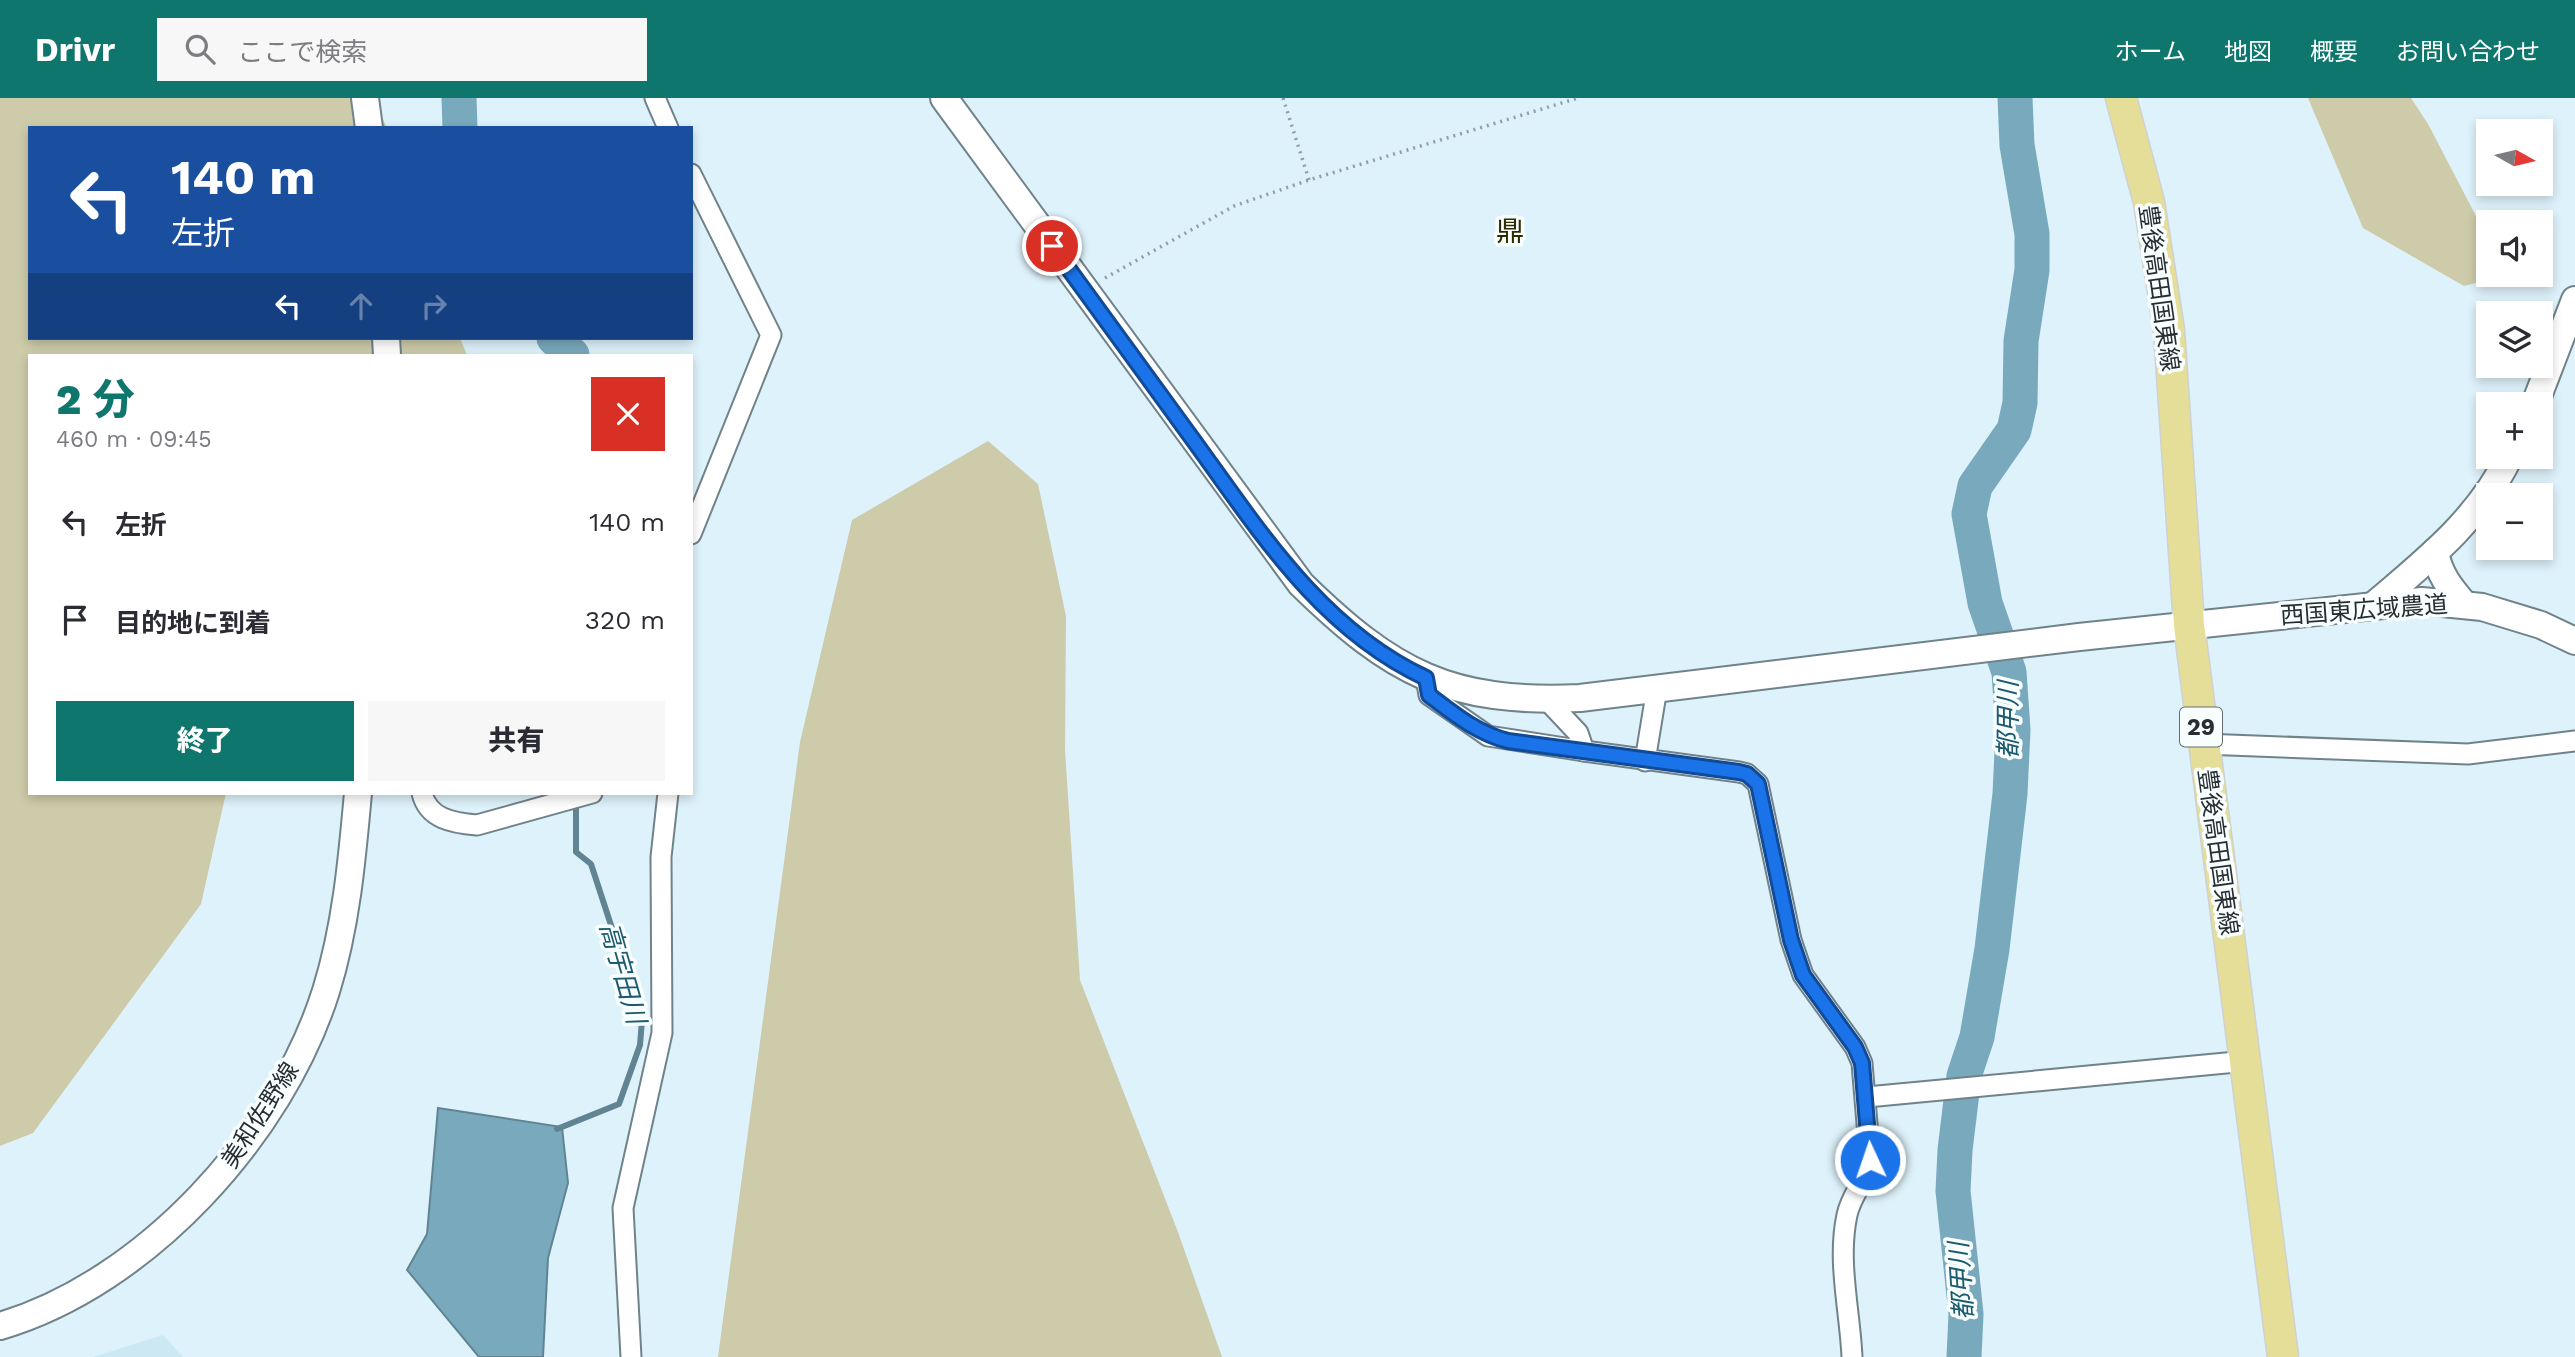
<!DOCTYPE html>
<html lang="ja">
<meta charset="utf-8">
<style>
:root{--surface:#fff;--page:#f7f7f7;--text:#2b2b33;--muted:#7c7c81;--accent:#0f766e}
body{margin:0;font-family:"Work Sans","Noto Sans JP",sans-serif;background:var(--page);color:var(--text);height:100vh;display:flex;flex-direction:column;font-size:26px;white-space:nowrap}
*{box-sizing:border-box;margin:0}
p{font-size:23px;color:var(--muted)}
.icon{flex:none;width:38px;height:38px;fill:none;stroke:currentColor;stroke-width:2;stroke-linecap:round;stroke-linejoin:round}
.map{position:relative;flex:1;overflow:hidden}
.details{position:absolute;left:28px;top:256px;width:665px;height:441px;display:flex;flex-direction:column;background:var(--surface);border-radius:0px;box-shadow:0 4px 10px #0003}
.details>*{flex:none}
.guide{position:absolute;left:28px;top:28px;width:665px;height:214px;border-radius:0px;box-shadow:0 4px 10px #0003;background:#1a4fa0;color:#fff;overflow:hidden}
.needle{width:46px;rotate:98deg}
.controls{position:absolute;left:2476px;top:21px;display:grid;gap:14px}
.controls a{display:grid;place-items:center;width:77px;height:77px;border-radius:0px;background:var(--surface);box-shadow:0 4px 10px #0003;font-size:35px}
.pin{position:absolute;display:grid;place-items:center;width:60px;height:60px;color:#fff;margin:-30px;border:4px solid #fff;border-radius:50%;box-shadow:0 2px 7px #0007}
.me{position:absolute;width:77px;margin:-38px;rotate:357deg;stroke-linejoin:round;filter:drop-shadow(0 0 5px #0008)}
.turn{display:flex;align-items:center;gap:24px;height:147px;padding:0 28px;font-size:32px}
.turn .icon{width:91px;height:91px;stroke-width:2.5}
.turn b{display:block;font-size:49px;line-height:60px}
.lanes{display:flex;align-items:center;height:66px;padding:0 28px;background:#0003;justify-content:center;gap:35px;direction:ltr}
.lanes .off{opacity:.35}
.round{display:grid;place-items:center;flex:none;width:74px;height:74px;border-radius:0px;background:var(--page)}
.overview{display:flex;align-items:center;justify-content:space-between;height:119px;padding:0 28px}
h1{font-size:42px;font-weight:800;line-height:52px;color:var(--accent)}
.action{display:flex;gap:14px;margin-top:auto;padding:14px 28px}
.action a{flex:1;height:80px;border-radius:0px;background:var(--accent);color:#fff;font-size:28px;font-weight:800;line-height:80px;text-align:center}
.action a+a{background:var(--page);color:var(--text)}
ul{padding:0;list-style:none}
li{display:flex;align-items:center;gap:21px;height:98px;padding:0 28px}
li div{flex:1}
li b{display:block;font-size:26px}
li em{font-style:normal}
header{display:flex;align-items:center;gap:42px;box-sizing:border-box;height:98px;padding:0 35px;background:var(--accent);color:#fff}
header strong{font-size:33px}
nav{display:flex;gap:38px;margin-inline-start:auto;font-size:24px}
.search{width:490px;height:63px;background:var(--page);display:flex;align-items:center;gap:18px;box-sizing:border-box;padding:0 24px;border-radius:0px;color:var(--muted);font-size:26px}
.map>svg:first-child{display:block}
.built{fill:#cbe8f3}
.green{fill:#cdcba9}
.water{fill:#79a9bc;stroke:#608492;stroke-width:2}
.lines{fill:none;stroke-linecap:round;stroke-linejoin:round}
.stream{stroke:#608492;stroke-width:6}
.river{stroke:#79a9bc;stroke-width:35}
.street-casing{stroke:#70828a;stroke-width:23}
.secondary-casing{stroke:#70828a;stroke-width:30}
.primary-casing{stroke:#cfd1d2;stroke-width:33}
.path{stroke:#909fa5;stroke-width:3.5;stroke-dasharray:2 5;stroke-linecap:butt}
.street{stroke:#fff;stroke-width:19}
.secondary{stroke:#fff;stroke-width:26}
.primary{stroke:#e5de99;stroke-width:30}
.route-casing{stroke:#114b97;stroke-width:18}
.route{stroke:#1a73e8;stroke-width:12}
.labels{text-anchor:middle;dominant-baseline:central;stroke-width:7;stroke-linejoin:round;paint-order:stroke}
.shield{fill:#f8fdfe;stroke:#656c6e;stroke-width:2}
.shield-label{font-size:23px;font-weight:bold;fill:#262e31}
.street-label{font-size:24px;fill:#262e31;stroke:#f8fdfe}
.water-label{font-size:26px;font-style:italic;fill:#1b5a6f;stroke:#f8fdfe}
.quarter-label{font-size:28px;fill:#2f2b00;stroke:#f8fdfe}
</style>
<header>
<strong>Drivr</strong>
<div class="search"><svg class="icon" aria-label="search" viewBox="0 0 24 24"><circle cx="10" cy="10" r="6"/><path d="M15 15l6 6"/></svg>ここで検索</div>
<nav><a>ホーム</a><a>地図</a><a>概要</a><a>お問い合わせ</a></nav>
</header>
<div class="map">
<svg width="2575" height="1259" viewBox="0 0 2575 1259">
<rect width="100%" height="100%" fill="#def2fb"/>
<polygon class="built" points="163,1237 183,1259 93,1259"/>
<g class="green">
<polygon points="0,0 373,0 387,30 30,30 30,240 460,240 467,257 30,257 30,695 226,695 201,806 33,1035 0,1048"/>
<polygon points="2308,0 2411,0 2428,26 2488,141 2488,177 2507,177 2464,188 2363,130"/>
<polygon points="988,343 1038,386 1066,518 1065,652 1080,882 1178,1134 1222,1259 718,1259 800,644 852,422"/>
</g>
<polygon class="water" points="438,1010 562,1029 568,1085 548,1160 543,1259 479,1259 407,1172 427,1136"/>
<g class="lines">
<polyline class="stream" points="557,1031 619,1006 640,947 642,922 591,766 576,754 576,707"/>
<g class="river">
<polyline points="459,0 460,30"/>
<polyline points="554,240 572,257"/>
<polyline points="1964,1259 1966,1216 1953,1093 1955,1052 1964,978 1977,939 1992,851 2010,696 2013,632 2009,574 1985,505 1969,416 1975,388 2014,332 2020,305 2021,243 2032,172 2032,136 2017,47 2015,0"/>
</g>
<g class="street-casing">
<g id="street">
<polyline points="655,0 668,30"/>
<polyline points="691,76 771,237 691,436"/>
<polyline points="1426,580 1429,597 1488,638 1584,653"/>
<path d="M1546,601L1578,635L1584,653L1739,674L1747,676L1758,686L1791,842L1803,877L1855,949L1862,965L1870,1062C1866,1083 1851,1097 1847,1117C1837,1163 1850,1213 1852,1259"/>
<polyline points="2203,646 2468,656 2575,643"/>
<polyline points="1645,663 1657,590"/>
<path d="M422,695C428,721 453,725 477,727L592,695"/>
<polyline points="1867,999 2247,963"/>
<polyline points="631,1259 623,1110 662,935 661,759 668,695"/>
</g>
</g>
<g class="secondary-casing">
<g id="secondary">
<polyline points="365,0 369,30"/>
<path d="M944,0L1301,486C1392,575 1450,606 1580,600L2079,539L2422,503L2482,509L2541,527L2575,543"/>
<polyline points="386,240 387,257"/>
<polyline points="2535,306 2575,202"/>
<path d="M2435,454C2439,476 2450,490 2464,506"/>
<path d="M2374,507C2426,463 2479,421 2509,359"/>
<path d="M0,1228C146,1185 281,1036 326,893C346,829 352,762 358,695"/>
</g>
</g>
<g class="primary-casing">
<polyline id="primary" points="2121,0 2149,104 2169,232 2189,527 2283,1259"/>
</g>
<g class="path">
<polyline points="1283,0 1309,82"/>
<polyline points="1105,180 1234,108 1309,82 1578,0"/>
</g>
<use href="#street" class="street"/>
<use href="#secondary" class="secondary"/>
<use href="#primary" class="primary"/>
</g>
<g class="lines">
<g class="route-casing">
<path id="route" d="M1052,148C1099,213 1146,278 1194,343C1260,434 1321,531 1426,580L1429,597C1454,616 1477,635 1508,643L1739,674L1747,676L1758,686L1791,842L1803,877L1855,949L1862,965L1870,1062"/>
</g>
<use href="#route" class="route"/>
</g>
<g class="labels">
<rect class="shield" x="2180" y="609.5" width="42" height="39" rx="5"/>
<g class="shield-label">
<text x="2201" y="629">29</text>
</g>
<g class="street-label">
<text transform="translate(2159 190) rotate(82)">豊後高田国東線</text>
<text transform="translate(2364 512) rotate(-4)">西国東広域農道</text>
<text transform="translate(2218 754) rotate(82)">豊後高田国東線</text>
<text transform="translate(260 1017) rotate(-57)">美和佐野線</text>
</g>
<g class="water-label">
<text transform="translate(2008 622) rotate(-90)">都甲川</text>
<text transform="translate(623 875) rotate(74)">高宇田川</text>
<text transform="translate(1961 1183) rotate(-94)">都甲川</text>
</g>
<g class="quarter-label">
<text x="1510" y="133">鼎</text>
</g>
</g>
</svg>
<div class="controls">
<a><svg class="needle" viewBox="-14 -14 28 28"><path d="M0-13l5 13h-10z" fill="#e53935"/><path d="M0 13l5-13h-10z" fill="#7c7c81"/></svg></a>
<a><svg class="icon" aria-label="sound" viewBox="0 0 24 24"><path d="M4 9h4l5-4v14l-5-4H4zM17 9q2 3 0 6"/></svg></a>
<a><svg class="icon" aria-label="layers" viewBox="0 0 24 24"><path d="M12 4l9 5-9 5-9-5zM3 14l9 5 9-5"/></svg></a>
<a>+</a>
<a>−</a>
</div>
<div class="pin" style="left:1052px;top:148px;background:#d93025"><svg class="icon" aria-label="arrive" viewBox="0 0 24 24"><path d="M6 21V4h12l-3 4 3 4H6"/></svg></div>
<svg class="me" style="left:1870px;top:1062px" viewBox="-20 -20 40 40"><circle r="17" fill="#1a73e8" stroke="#fff" stroke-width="3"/><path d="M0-11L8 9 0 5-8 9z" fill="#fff"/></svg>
<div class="guide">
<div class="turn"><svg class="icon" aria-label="left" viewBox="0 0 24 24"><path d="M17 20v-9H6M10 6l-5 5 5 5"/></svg><div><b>140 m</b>左折</div></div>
<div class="lanes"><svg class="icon" aria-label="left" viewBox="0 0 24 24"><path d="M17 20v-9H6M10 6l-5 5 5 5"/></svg><svg class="icon off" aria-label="ahead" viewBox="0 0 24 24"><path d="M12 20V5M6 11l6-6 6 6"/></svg><svg class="icon off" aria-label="right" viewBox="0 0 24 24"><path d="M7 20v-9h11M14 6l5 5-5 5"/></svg></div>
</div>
<section class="details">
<div class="overview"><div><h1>2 分</h1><p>460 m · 09:45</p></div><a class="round" style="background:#d93025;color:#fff"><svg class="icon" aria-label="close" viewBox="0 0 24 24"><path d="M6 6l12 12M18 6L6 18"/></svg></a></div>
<ul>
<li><svg class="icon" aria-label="left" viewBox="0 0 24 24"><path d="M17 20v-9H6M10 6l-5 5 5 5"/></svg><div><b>左折</b></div><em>140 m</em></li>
<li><svg class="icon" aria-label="arrive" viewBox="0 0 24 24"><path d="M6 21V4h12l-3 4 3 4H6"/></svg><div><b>目的地に到着</b></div><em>320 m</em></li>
</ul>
<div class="action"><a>終了</a><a>共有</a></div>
</section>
</div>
